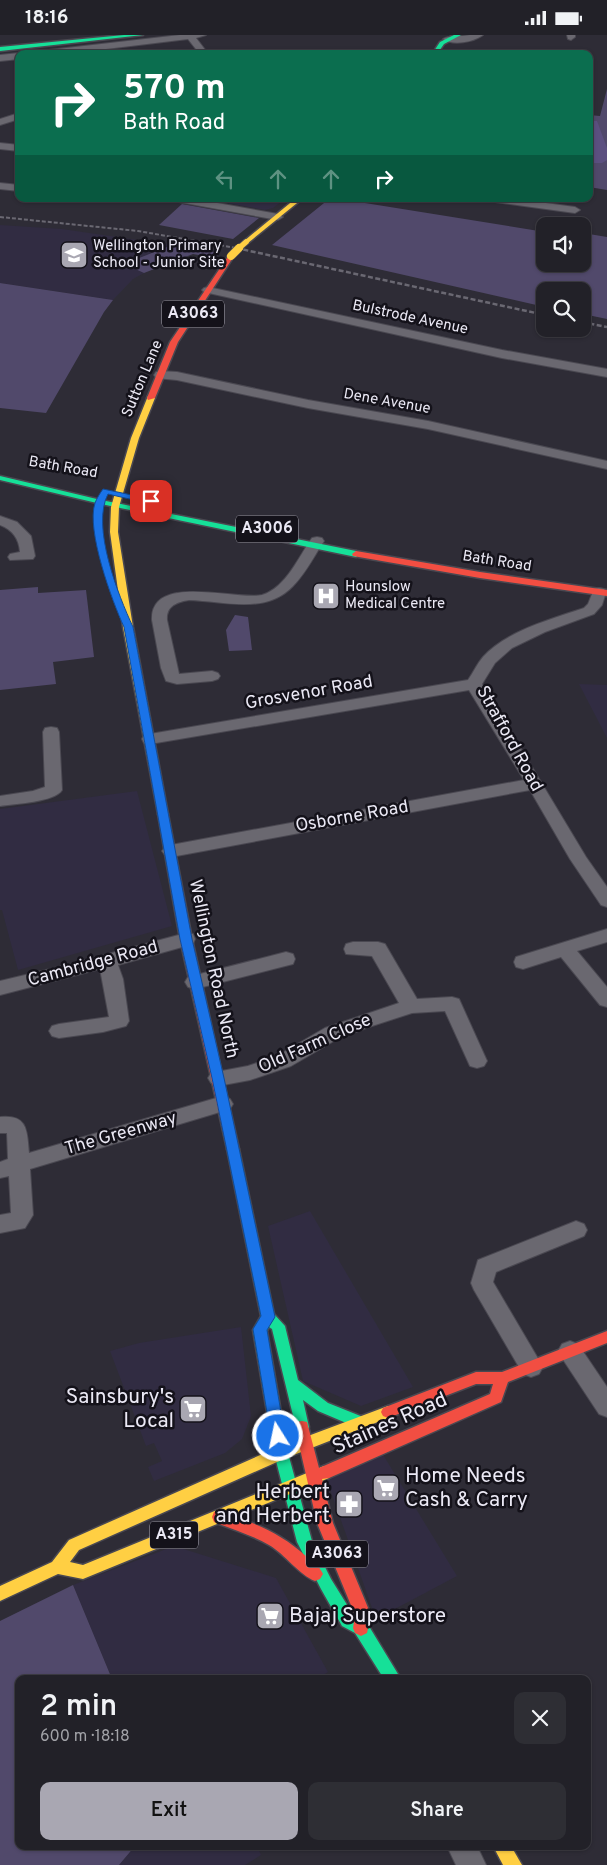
<!DOCTYPE html>
<meta charset="utf-8">
<style>
:root{--surface:#222128;--page:#2e2e34;--text:#f1f3f6;--muted:#a2a3a8;--line:#3f3e45;--accent:#a9a7b2}
body{margin:0;font-family:Overpass,sans-serif;background:var(--page);color:var(--text);height:100vh;display:flex;flex-direction:column;font-size:19px;white-space:nowrap}
*{box-sizing:border-box;margin:0}
p{font-size:16px;color:var(--muted)}
.icon{flex:none;width:28px;height:28px;fill:none;stroke:currentColor;stroke-width:2;stroke-linecap:round;stroke-linejoin:round}
.map{position:relative;flex:1;overflow:hidden}
.details{position:absolute;left:15px;top:1640px;width:576px;height:175px;display:flex;flex-direction:column;background:var(--surface);border-radius:10px;box-shadow:0 1px 4px #0004,0 0 0 1px var(--line)}
.details>*{flex:none}
.hud{position:absolute;left:15px;top:15px;width:578px;height:152px;border-radius:10px;box-shadow:0 1px 4px #0004,0 0 0 1px var(--line);background:#0b6e4f;color:#fff;overflow:hidden}
.fabs{position:absolute;left:536px;top:182px;display:grid;gap:10px}
.fabs a{display:grid;place-items:center;width:55px;height:55px;border-radius:10px;background:var(--surface);box-shadow:0 1px 4px #0004,0 0 0 1px var(--line);font-size:25px}
.pin{position:absolute;display:grid;place-items:center;width:42px;height:42px;color:#fff;margin:-21px;border-radius:10px;box-shadow:0 2px 8px #0006}
.me{position:absolute;width:55px;margin:-28px;rotate:350deg;stroke-linejoin:round;filter:drop-shadow(0 0 4px #0008)}
.turn{display:flex;align-items:center;gap:18px;height:105px;padding:0 25px;font-size:22px}
.turn .icon{width:65px;height:65px;stroke-width:2.5}
.turn b{display:block;font-size:35px;line-height:42px}
.lanes{display:flex;align-items:center;height:48px;padding:0 25px;background:#0003;justify-content:center;gap:25px;direction:ltr}
.lanes .off{opacity:.35}
.round{display:grid;place-items:center;flex:none;width:52px;height:52px;border-radius:10px;background:var(--page)}
.head{display:flex;align-items:center;justify-content:space-between;height:85px;padding:0 25px}
h1{font-size:30px;font-weight:600;line-height:38px}
.action{display:flex;gap:10px;margin-top:auto;padding:10px 25px}
.action a{flex:1;height:58px;border-radius:10px;background:var(--accent);color:#111;font-size:20px;font-weight:600;line-height:58px;text-align:center}
.action a+a{background:var(--page);color:var(--text)}
.status{display:flex;justify-content:space-between;align-items:center;height:35px;padding:0 25px;background:var(--surface);direction:ltr}
.status svg{height:14px;fill:currentColor}
.map>svg:first-child{display:block}
.built{fill:#312c42}
.green{fill:#51496b}
.forest{fill:#5c5080}
.lines{fill:none;stroke-linecap:round;stroke-linejoin:round}
.street-casing{stroke:#4a4851;stroke-width:2}
.fast-casing{stroke:#4a4851;stroke-width:3}
.slow-casing{stroke:#4a4851;stroke-width:3}
.jam-casing{stroke:#4a4851;stroke-width:3}
.street{fill:#6a6870;fill-rule:evenodd}
.fast{fill:#16e098;fill-rule:evenodd}
.slow{fill:#ffcf43;fill-rule:evenodd}
.jam{fill:#f24e42;fill-rule:evenodd}
.rail-far1{stroke:#6a6872;stroke-width:2;stroke-dasharray:4 2;stroke-linecap:butt}
.rail{stroke:#6a6872;stroke-width:2.5;stroke-dasharray:5 2.5;stroke-linecap:butt}
.slow-bridge-far1-casing{stroke:#4a4851;stroke-width:7;stroke-linecap:butt}
.slow-bridge-casing{stroke:#4a4851;stroke-width:9;stroke-linecap:butt}
.slow-bridge-far1{stroke:#ffcf43;stroke-width:5.5}
.slow-bridge{stroke:#ffcf43;stroke-width:8}
.route{fill:#1a73e8;stroke:#114b97}
.labels{text-anchor:middle;dominant-baseline:central;stroke-width:5;stroke-linejoin:round;paint-order:stroke}
.far-poi-label{font-size:15px;fill:#ebe9f5;stroke:#14121a;text-anchor:start}
.far-street-label{font-size:15px;fill:#ebe9f5;stroke:#14121a}
.shield{fill:#14121a;stroke:#aaa8b3;stroke-width:1}
.shield-label{font-size:16px;font-weight:bold;fill:#ebe9f5}
.street-label{font-size:18px;fill:#ebe9f5;stroke:#14121a}
.near-poi-label{font-size:21px;fill:#ebe9f5;stroke:#14121a;text-anchor:end}
.near-street-label{font-size:21px;fill:#ebe9f5;stroke:#14121a}
</style>
<div class="status"><b>18:16</b><svg viewBox="0 0 49 12"><path d="M0 12V9h3v3zM5 12V6h3v6zM10 12V3h3v9zM15 12V0h3v12zM26 1h20v11H26zM47 4h2v5h-2z"/></svg></div>
<div class="map">
<svg width="607" height="1830" viewBox="0 0 607 1830">
<rect width="100%" height="100%" fill="#2e2c36"/>
<g class="built">
<polygon points="205,164 285,164 273,173 265,175"/>
<polygon points="0,190 62,194 172,210 124,229 144,238 133,244 113,265 0,248"/>
<polygon points="579,649 607,650 607,703"/>
<polygon points="137,756 172,891 18,935 2,875 0,875 0,774"/>
<polygon points="310,1176 413,1352 361,1371 303,1346 268,1191"/>
<polygon points="241,1292 251,1381 242,1404 225,1418 154,1446 148,1432 162,1426 154,1408 146,1411 110,1316 139,1308"/>
<polygon points="382,1418 457,1541 376,1584 326,1443"/>
<polygon points="174,1511 276,1543 328,1637 317,1644 112,1644 73,1550"/>
<polygon points="135,1811 257,1811 261,1820 245,1830 119,1830"/>
</g>
<g class="green">
<polygon points="607,54 607,155 589,152 589,80 600,81"/>
<polygon points="329,164 340,164 545,197 545,229 582,229 583,198 607,202 607,284 583,279 582,256 545,256 545,272 272,210"/>
<polygon points="182,169 259,183 233,204 159,190"/>
<polygon points="172,210 220,218 215,223 193,219 144,238 124,229"/>
<polygon points="0,248 113,265 104,277 46,378 0,373"/>
<polygon points="38,552 38,558 86,555 94,622 53,627 56,649 0,655 0,555"/>
<polygon points="235,580 248,582 252,615 229,616 226,595"/>
<polygon points="73,1550 112,1644 19,1644 19,1811 135,1811 119,1830 0,1830 0,1586"/>
</g>
<polygon class="forest" points="589,86 597,86 607,113 607,125 602,128 589,128"/>
<g class="lines">
<g class="street-casing">
<g id="street">
<polygon points="180,0 206,0 196,3 206,16 202,19 199,18 188,4 65,19 36,19 40,16"/>
<path d="M470,0H483C474,7 453,11 443,4C449,0 461,2 470,0Z"/>
<polygon points="567,0 575,0 575,2 571,5 568,4"/>
<polygon points="19,18 21,19 19,19 19,24 0,26 0,20"/>
<polygon points="19,78 19,84 0,90 0,84"/>
<polygon points="0,108 19,110 19,116 0,114"/>
<polygon points="0,148 19,150 19,156 0,154"/>
<polygon points="174,164 195,164 278,179 283,182 278,185 179,167"/>
<polygon points="490,164 516,164 575,172 580,175 575,178 495,167"/>
<polygon points="208,252 502,315 607,334 607,342 502,323 204,257 202,255 204,253"/>
<polygon points="160,336 177,337 308,365 428,386 607,426 607,434 428,394 308,373 177,345 156,343 154,340 156,337"/>
<path d="M0,481L17,487L31,501L35,521L33,524L10,525L8,522L10,519L20,517C19,504 13,495 0,490Z"/>
<path d="M317,502L322,503L324,506C314,521 306,538 293,551C266,580 224,566 189,565C177,567 166,571 167,585L179,639L212,636L218,638L220,641L218,644L212,646L177,649L166,646L161,633L152,585C150,537 238,566 262,560C286,553 299,521 312,503Z"/>
<path d="M599,553L604,554L606,557L602,570L594,579L545,597L512,613L495,628L482,649L586,822L607,852V872L601,870L570,824L530,755L171,822L165,820L162,816L165,812L171,810L524,745L469,655L150,709L144,708L142,704L144,700L150,699L468,645C473,638 477,629 483,622C506,596 552,584 584,573L588,569L594,554Z"/>
<path d="M51,692L57,693L59,697L62,755C55,767 14,769 0,771V761L33,756L45,752L43,697L45,693Z"/>
<polygon points="607,894 607,907 577,916 607,952 607,972 600,970 561,922 523,934 516,932 514,927 516,922"/>
<polygon points="186,898 193,899 195,904 193,909 118,930 123,944 129,986 126,991 103,997 59,1003 52,1001 49,996 52,991 59,989 109,982 100,934 0,960 0,946 67,930"/>
<polygon points="353,907 378,907 385,909 417,964 452,962 459,964 487,1026 484,1031 477,1033 470,1031 445,976 412,978 372,991 339,1003 291,1031 250,1045 218,1051 211,1048 208,1043 211,1038 248,1031 277,1021 325,993 399,968 372,921 346,919 344,914 346,909"/>
<polygon points="286,917 293,919 295,924 293,929 195,954 188,952 185,947 188,942"/>
<path d="M223,1061L230,1064L233,1069L230,1074L30,1134L33,1180L25,1193L0,1198V1180L11,1178L9,1141L0,1143V1127L8,1124L7,1098H0V1082C28,1079 27,1096 29,1118Z"/>
<polygon points="576,1186 584,1189 587,1195 584,1201 496,1237 493,1247 543,1332 539,1339 531,1342 523,1339 474,1255 471,1248 478,1225"/>
<polygon points="570,1306 578,1309 607,1352 607,1382 599,1379 562,1323 558,1316 562,1309"/>
<polygon points="447,1811 477,1811 486,1830 456,1830"/>
</g>
</g>
<g class="fast-casing">
<g id="fast">
<polygon points="124,0 143,0 0,16 0,12"/>
<polygon points="454,0 461,0 444,9 437,19 432,19 440,7"/>
<polygon points="0,441 101,465 356,516 360,519 356,522 101,469 0,445"/>
<polygon points="233,1109 237,1111 239,1114 274,1279 285,1291 298,1345 328,1368 363,1382 365,1387 363,1392 358,1393 318,1376 303,1365 309,1392 307,1397 302,1398 297,1397 272,1294 269,1292 267,1296 288,1418 312,1506 331,1544 354,1581 367,1588 401,1644 384,1644 355,1598 342,1591 321,1554 297,1507 274,1418 253,1295 261,1281 227,1114 229,1111"/>
</g>
</g>
<g class="slow-casing">
<g id="slow">
<polygon points="295,164 302,164 248,208 244,208 244,206"/>
<polygon points="148,361 155,363 139,403 119,472 118,497 133,592 168,779 163,782 158,779 123,592 110,497 111,472 131,403"/>
<polygon points="388,1371 393,1373 395,1377 393,1381 286,1423 79,1515 70,1527 83,1530 324,1431 329,1433 331,1438 329,1443 83,1544 58,1539 0,1566 0,1551 52,1527 69,1505 276,1413"/>
<polygon points="493,1811 511,1811 522,1830 503,1830"/>
</g>
</g>
<g class="jam-casing">
<g id="jam">
<polygon points="229,220 234,221 178,307 155,363 148,365 147,363 170,307"/>
<polygon points="356,516 480,537 607,555 607,561 480,543 353,521 352,519"/>
<polygon points="163,776 168,779 192,904 239,1114 237,1117 233,1119 229,1117 227,1114 180,904 158,779"/>
<polygon points="607,1296 607,1308 508,1347 501,1367 329,1443 322,1444 333,1488 371,1580 367,1598 361,1601 355,1598 353,1593 355,1580 317,1488 295,1392 297,1387 302,1386 307,1387 319,1433 490,1359 493,1349 476,1349 388,1383 383,1381 381,1377 383,1373 476,1337 502,1337"/>
<path d="M219,1475C253,1488 280,1497 307,1522C313,1527 320,1532 323,1539L320,1544L315,1546C299,1540 285,1519 269,1510C252,1500 231,1494 214,1487L212,1482L214,1477Z"/>
</g>
</g>
<use href="#street" class="street"/>
<use href="#fast" class="fast"/>
<use href="#slow" class="slow"/>
<use href="#jam" class="jam"/>
<polyline class="rail-far1" points="0,182 138,196 242,214"/>
<g class="rail">
<polyline points="236,213 545,280"/>
<polyline points="582,287 607,292"/>
</g>
<g class="slow-bridge-far1-casing">
<polyline id="slow-bridge-far1" points="238,214 246,207"/>
</g>
<g class="slow-bridge-casing">
<polyline id="slow-bridge" points="231,221 239,213"/>
</g>
<use href="#slow-bridge-far1" class="slow-bridge-far1"/>
<use href="#slow-bridge" class="slow-bridge"/>
</g>
<path class="route" d="M103,454L151,464L155,466L151,469L108,459C91,491 118,560 133,592L192,904L224,1043L275,1282L267,1295L285,1401L283,1405L278,1407L273,1405L271,1401L253,1294L261,1281L212,1043L180,904L124,592C112,566 86,495 95,468C97,463 100,458 103,454Z"/>
<defs>
<g id="school-square" transform="scale(1.4375)"><rect x="-9" y="-9" width="18" height="18" rx="4" fill="#a9a7b2" stroke="#14121a"/><path d="M0-5L7-2L0 1L-7-2ZM-4 1L0 2.5L4 1V4Q0 6-4 4Z" fill="#fff"/></g>
<g id="hospital-square" transform="scale(1.4375)"><rect x="-9" y="-9" width="18" height="18" rx="4" fill="#a9a7b2" stroke="#14121a"/><path d="M-5-5h3v3.5h4V-5h3V5h-3V1.5h-4V5h-3Z" fill="#fff"/></g>
<g id="supermarket-square" transform="scale(1.4375)"><rect x="-9" y="-9" width="18" height="18" rx="4" fill="#a9a7b2" stroke="#14121a"/><path d="M-6-5.5h2.5l.6 2H6L4.5 2H-2.5L-4.4-4H-6ZM-1.5 3.2a1.3 1.3 0 1 0 .1 0ZM3 3.2a1.3 1.3 0 1 0 .1 0Z" fill="#fff"/></g>
<g id="pharmacy-square" transform="scale(1.4375)"><rect x="-9" y="-9" width="18" height="18" rx="4" fill="#a9a7b2" stroke="#14121a"/><path d="M-2-6h4v4h4v4h-4v4h-4v-4h-4v-4h4Z" fill="#fff"/></g>
</defs>
<g fill-rule="evenodd">
<use href="#school-square" x="74" y="220"/>
<use href="#hospital-square" x="326" y="561"/>
<use href="#supermarket-square" x="193" y="1374"/>
<use href="#supermarket-square" x="386" y="1453"/>
<use href="#pharmacy-square" x="349" y="1469"/>
<use href="#supermarket-square" x="270" y="1581"/>
</g>
<g class="labels">
<g class="far-poi-label">
<text x="93" y="211">Wellington Primary<tspan x="93" dy="17">School - Junior Site</tspan></text>
<text x="345" y="552">Hounslow<tspan x="345" dy="17">Medical Centre</tspan></text>
</g>
<g class="far-street-label">
<text transform="translate(410 283) rotate(12)">Bulstrode Avenue</text>
<text transform="translate(143 344) rotate(-67)">Sutton Lane</text>
<text transform="translate(387 367) rotate(10)">Dene Avenue</text>
<text transform="translate(63 433) rotate(10)">Bath Road</text>
<text transform="translate(497 527) rotate(9)">Bath Road</text>
</g>
<g class="shield">
<rect x="162" y="265.5" width="62" height="27" rx="4"/>
<rect x="236" y="480.5" width="62" height="27" rx="4"/>
<rect x="150" y="1486.5" width="48" height="27" rx="4"/>
<rect x="306" y="1505.5" width="62" height="27" rx="4"/>
</g>
<g class="shield-label">
<text x="193" y="279">A3063</text>
<text x="267" y="494">A3006</text>
<text x="174" y="1500">A315</text>
<text x="337" y="1519">A3063</text>
</g>
<g class="street-label">
<text transform="translate(309 658) rotate(-10)">Grosvenor Road</text>
<text transform="translate(509 704) rotate(61)">Strafford Road</text>
<text transform="translate(352 782) rotate(-10)">Osborne Road</text>
<text transform="translate(93 929) rotate(-15)">Cambridge Road</text>
<text transform="translate(213 934) rotate(78)">Wellington Road North</text>
<text transform="translate(315 1009) rotate(-24)">Old Farm Close</text>
<text transform="translate(121 1099) rotate(-16)">The Greenway</text>
</g>
<g class="near-poi-label">
<text x="174" y="1362">Sainsbury's<tspan x="174" dy="24">Local</tspan></text>
<text x="405" y="1441" text-anchor="start">Home Needs<tspan x="405" dy="24">Cash &amp; Carry</tspan></text>
<text x="330" y="1457">Herbert<tspan x="330" dy="24">and Herbert</tspan></text>
<text x="289" y="1581" text-anchor="start">Bajaj Superstore</text>
</g>
<g class="near-street-label">
<text transform="translate(390 1389) rotate(-24)">Staines Road</text>
</g>
</g>
</svg>
<div class="fabs">
<a><svg class="icon" aria-label="sound" viewBox="0 0 24 24"><path d="M4 9h4l5-4v14l-5-4H4zM17 9q2 3 0 6"/></svg></a>
<a><svg class="icon" aria-label="search" viewBox="0 0 24 24"><circle cx="10" cy="10" r="6"/><path d="M15 15l6 6"/></svg></a>
</div>
<div class="pin" style="left:151px;top:466px;background:#d93025"><svg class="icon" aria-label="arrive" viewBox="0 0 24 24"><path d="M6 21V4h12l-3 4 3 4H6"/></svg></div>
<svg class="me" style="left:278px;top:1401px" viewBox="-20 -20 40 40"><circle r="17" fill="#1a73e8" stroke="#fff" stroke-width="3"/><path d="M0-11L8 9 0 5-8 9z" fill="#fff"/></svg>
<div class="hud">
<div class="turn"><svg class="icon" aria-label="right" viewBox="0 0 24 24"><path d="M7 20v-9h11M14 6l5 5-5 5"/></svg><div><b>570 m</b>Bath Road</div></div>
<div class="lanes"><svg class="icon off" aria-label="left" viewBox="0 0 24 24"><path d="M17 20v-9H6M10 6l-5 5 5 5"/></svg><svg class="icon off" aria-label="ahead" viewBox="0 0 24 24"><path d="M12 20V5M6 11l6-6 6 6"/></svg><svg class="icon off" aria-label="ahead" viewBox="0 0 24 24"><path d="M12 20V5M6 11l6-6 6 6"/></svg><svg class="icon" aria-label="right" viewBox="0 0 24 24"><path d="M7 20v-9h11M14 6l5 5-5 5"/></svg></div>
</div>
<section class="details">
<div class="head"><div><h1>2 min</h1><p>600 m · 18:18</p></div><a class="round"><svg class="icon" aria-label="close" viewBox="0 0 24 24"><path d="M6 6l12 12M18 6L6 18"/></svg></a></div>
<div class="action"><a>Exit</a><a>Share</a></div>
</section>
</div>
